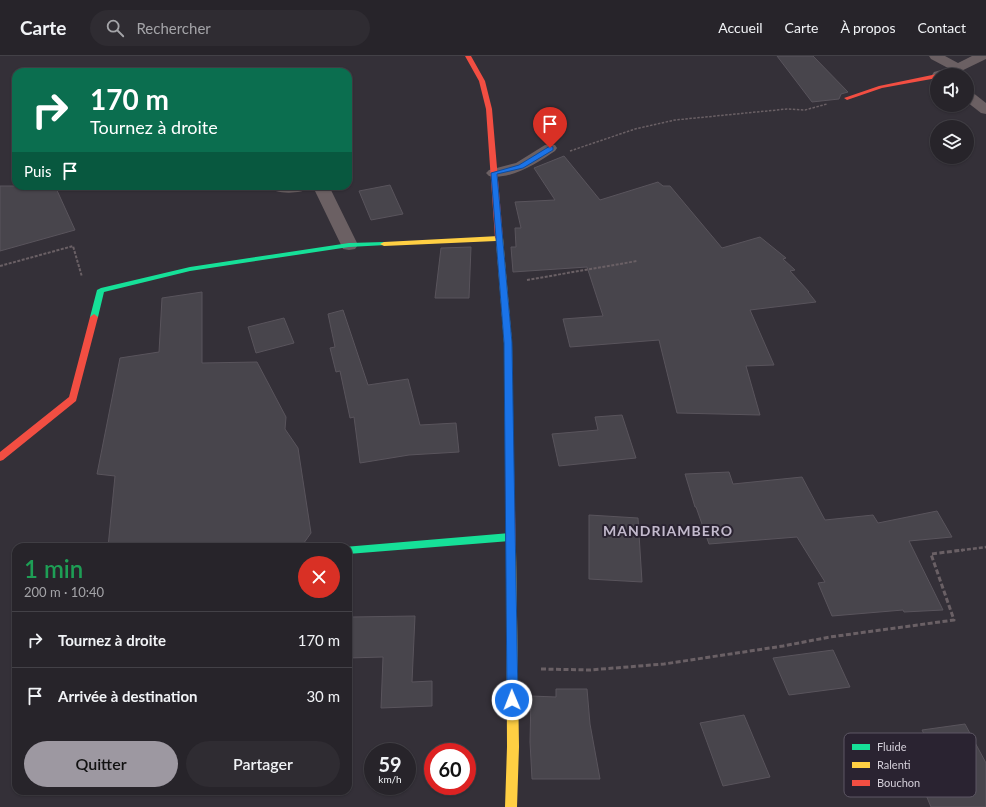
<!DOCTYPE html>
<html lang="fr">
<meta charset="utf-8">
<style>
:root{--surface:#27242a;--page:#2f2c32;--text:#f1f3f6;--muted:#a4a4a8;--line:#434147;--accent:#9d98a1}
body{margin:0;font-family:Lato,sans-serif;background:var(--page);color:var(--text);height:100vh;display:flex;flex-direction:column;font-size:15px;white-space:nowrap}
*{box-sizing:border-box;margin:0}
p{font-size:13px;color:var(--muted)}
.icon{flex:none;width:22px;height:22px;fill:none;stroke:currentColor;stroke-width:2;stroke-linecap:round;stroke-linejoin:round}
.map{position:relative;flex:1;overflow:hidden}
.panel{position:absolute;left:12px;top:487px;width:340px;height:252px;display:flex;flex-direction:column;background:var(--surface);border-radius:12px;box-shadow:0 1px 3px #0004,0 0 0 1px var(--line)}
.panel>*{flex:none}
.guide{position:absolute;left:12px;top:12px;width:340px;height:122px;border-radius:12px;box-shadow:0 1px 3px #0004,0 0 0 1px var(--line);background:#0b6e4f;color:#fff;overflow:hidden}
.fabs{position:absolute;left:930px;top:12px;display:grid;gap:8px}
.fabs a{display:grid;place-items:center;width:44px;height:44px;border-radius:50%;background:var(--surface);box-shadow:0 1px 3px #0004,0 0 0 1px var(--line);font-size:20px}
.speed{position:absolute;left:364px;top:687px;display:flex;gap:8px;font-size:20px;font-weight:700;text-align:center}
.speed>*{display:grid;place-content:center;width:52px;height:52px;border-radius:50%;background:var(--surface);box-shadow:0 1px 3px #0004,0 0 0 1px var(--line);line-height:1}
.speed small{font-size:10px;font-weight:400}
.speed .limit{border:6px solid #d22;background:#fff;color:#111}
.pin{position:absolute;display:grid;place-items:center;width:34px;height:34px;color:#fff;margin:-41px -17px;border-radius:50% 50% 50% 0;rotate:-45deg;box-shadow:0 0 4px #0007}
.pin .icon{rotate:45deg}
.me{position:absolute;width:44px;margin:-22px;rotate:359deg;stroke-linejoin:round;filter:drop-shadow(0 0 3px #0008)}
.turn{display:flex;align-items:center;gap:14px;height:84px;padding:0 12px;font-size:18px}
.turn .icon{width:52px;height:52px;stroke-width:2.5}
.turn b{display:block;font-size:28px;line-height:34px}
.then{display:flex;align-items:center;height:38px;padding:0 12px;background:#0003;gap:8px;font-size:15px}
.round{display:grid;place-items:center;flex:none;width:42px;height:42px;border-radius:21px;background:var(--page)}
.overview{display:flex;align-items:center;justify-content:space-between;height:68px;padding:0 12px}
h1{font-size:24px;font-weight:600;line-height:30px;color:#1e9e55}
.primary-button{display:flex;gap:8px;margin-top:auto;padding:8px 12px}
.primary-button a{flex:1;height:46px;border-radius:24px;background:var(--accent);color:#111;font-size:16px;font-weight:600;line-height:46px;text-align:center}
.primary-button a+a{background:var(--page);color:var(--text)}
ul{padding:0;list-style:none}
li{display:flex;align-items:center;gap:12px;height:56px;padding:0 12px;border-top:1px solid var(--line)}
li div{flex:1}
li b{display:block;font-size:15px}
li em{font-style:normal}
header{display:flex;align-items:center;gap:24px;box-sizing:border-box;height:56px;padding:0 20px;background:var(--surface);border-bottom:1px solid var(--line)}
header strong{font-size:19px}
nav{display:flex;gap:22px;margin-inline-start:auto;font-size:14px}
.search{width:280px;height:36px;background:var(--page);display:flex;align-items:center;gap:10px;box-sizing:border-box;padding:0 14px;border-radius:22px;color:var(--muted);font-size:15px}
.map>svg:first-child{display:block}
.building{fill:#48454c;stroke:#59545c}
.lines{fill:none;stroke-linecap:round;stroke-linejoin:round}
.path-far3{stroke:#6a6065;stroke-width:1.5;stroke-dasharray:2.5 1.5;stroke-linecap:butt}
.path-far2{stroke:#6a6065;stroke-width:2;stroke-dasharray:3 1.5;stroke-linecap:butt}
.path-far1{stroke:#6a6065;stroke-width:2.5;stroke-dasharray:4 2;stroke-linecap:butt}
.path{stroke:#6a6065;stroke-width:3;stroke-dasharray:5 2.5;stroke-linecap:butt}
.street{fill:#6b6063;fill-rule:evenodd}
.fast{fill:#16e098;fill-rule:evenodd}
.slow{fill:#ffcf43;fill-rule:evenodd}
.jam{fill:#f24e42;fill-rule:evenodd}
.route{fill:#1a73e8;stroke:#114b97}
.labels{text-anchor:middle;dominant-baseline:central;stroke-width:4;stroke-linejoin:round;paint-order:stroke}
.district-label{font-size:14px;font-weight:bold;letter-spacing:1px;fill:#c3bacd;stroke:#2a2331}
.key{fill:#2a2331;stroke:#5d5764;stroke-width:1}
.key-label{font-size:11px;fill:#d5d0da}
</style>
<header>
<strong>Carte</strong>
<div class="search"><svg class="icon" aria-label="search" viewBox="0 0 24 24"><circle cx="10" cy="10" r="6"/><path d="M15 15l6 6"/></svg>Rechercher</div>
<nav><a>Accueil</a><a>Carte</a><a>À propos</a><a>Contact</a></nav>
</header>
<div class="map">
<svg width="986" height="751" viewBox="0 0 986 751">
<rect width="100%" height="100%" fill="#343038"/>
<g class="building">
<polygon points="777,0 813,0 848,36 841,38 839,43 812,46"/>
<polygon points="564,100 600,144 658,126 663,130 670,130 722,192 760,181 786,202 783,203 795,214 790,215 809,236 808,236 816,246 750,254 774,309 746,310 760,359 677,357 659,284 570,291 563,263 603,260 587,211 513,216 511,191 516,191 515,172 521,172 515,146 555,144 534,112"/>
<polygon points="390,129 403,158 371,164 359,135"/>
<polygon points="0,130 55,130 75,174 0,195"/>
<polygon points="471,191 469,242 435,242 441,192"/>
<polygon points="202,236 202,307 257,306 286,361 285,373 298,392 311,477 301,491 108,491 115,420 97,418 120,302 159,296 162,242"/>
<polygon points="343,254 368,329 408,323 420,369 456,367 459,396 409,399 360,407 354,361 350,362 340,315 336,316 330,292 335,291 328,258"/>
<polygon points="284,262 294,287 256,297 248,271"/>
<polygon points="622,359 636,402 559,410 552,378 598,374 595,361"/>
<polygon points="729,416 733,428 802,421 825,464 873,459 878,467 937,455 952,481 909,485 943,554 904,556 903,554 832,560 818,527 825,526 797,481 709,488 696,451 695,451 685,418"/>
<polygon points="589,459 638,462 642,526 589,523"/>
<polygon points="415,560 412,626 432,625 432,650 381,652 383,601 348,602 351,561"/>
<polygon points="833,594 850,631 789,639 773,602"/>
<polygon points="556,633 587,633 590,668 600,723 532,723 530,686 531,640 556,641"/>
<polygon points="744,659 770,721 723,730 700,667"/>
<polygon points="965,668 986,707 986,751 931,751 921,727 947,725 922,674"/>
</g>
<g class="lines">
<polyline class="path-far3" points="570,95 635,73 675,64 787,53 805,54 827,48"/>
<g class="path-far2">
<polyline points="0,210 73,190 82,221"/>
<polyline points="527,224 637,205"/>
</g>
<polyline class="path-far1" points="955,495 986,491"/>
<polyline class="path" points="541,613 590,614 664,608 783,590 830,581 954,564 931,498 963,494"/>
<g class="street">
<polygon points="929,0 945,0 958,7 972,0 986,0 986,3 953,19 937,19 937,22 932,19 934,16 948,12 931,3"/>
<polygon points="967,35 972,36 986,47 986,58 981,57 967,46"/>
<path d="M550,88L555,89L557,92L555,95C539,106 509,125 489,120L486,117L489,114L516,107L545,89Z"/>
<path d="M267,130H329L358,189L355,193L349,194L343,193L315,135L310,132C301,138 274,139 267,130Z"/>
</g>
<g class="fast">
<polygon points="384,186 388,188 386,189 349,191 190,215 104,236 98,261 94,264 90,261 97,234 101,232 190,211 349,187"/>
<polygon points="510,477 514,478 515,481 514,484 510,485 348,498 348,491 344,491"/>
</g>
<g class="slow">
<polygon points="499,180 503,182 512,287 513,374 509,377 505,374 504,287 496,185 384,190 380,188 384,186"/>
<polygon points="511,491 515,492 516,495 519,691 517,751 505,751 507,691 506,495 507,492"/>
</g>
<g class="jam">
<polygon points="465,0 471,0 485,25 492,53 503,182 499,184 495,182 486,53 479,25"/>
<polygon points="937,18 939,19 937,19 937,22 882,32 847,44 844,42 879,30"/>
<polygon points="94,258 98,261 76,345 3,404 0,405 0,396 69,341 90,261"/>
<polygon points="509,371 513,374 516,495 515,498 511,499 507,498 506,495 505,374"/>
</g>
</g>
<polygon class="route" points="550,90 553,91 553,94 523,112 497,118 512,287 518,644 517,648 512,649 508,648 507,644 504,287 491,117 519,109"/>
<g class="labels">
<g class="district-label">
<text x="668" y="474">MANDRIAMBERO</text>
</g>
</g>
<rect x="844" y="677" width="132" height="64" rx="6" class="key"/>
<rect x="852" y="688" width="18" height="6" fill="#16e098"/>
<rect x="852" y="706" width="18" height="6" fill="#ffcf43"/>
<rect x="852" y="724" width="18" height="6" fill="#f24e42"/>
<g class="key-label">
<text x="877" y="695">Fluide</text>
<text x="877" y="713">Ralenti</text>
<text x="877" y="731">Bouchon</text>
</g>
</svg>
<div class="fabs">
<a><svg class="icon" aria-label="sound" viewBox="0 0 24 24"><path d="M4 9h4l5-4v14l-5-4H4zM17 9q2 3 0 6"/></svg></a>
<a><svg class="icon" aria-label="layers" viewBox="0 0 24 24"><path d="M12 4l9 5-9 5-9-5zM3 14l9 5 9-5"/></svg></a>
</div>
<div class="speed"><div>59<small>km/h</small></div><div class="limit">60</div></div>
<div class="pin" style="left:550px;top:92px;background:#d93025"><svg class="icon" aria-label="arrive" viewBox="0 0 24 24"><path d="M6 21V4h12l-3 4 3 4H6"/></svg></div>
<svg class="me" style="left:512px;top:644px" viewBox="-20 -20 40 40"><circle r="17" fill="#1a73e8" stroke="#fff" stroke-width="3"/><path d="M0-11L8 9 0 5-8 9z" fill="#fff"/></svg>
<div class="guide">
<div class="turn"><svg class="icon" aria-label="right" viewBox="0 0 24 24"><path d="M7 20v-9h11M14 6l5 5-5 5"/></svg><div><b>170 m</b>Tournez à droite</div></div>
<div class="then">Puis<svg class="icon" aria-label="arrive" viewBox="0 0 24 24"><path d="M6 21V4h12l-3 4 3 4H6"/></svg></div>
</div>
<section class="panel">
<div class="overview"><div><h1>1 min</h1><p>200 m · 10:40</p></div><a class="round" style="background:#d93025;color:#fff"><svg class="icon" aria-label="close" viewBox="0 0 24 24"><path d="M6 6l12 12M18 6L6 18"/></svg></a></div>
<ul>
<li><svg class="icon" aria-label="right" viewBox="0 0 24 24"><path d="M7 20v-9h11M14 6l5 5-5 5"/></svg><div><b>Tournez à droite</b></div><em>170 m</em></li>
<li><svg class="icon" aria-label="arrive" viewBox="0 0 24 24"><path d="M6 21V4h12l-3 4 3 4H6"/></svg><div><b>Arrivée à destination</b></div><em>30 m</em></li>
</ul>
<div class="primary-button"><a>Quitter</a><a>Partager</a></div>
</section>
</div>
